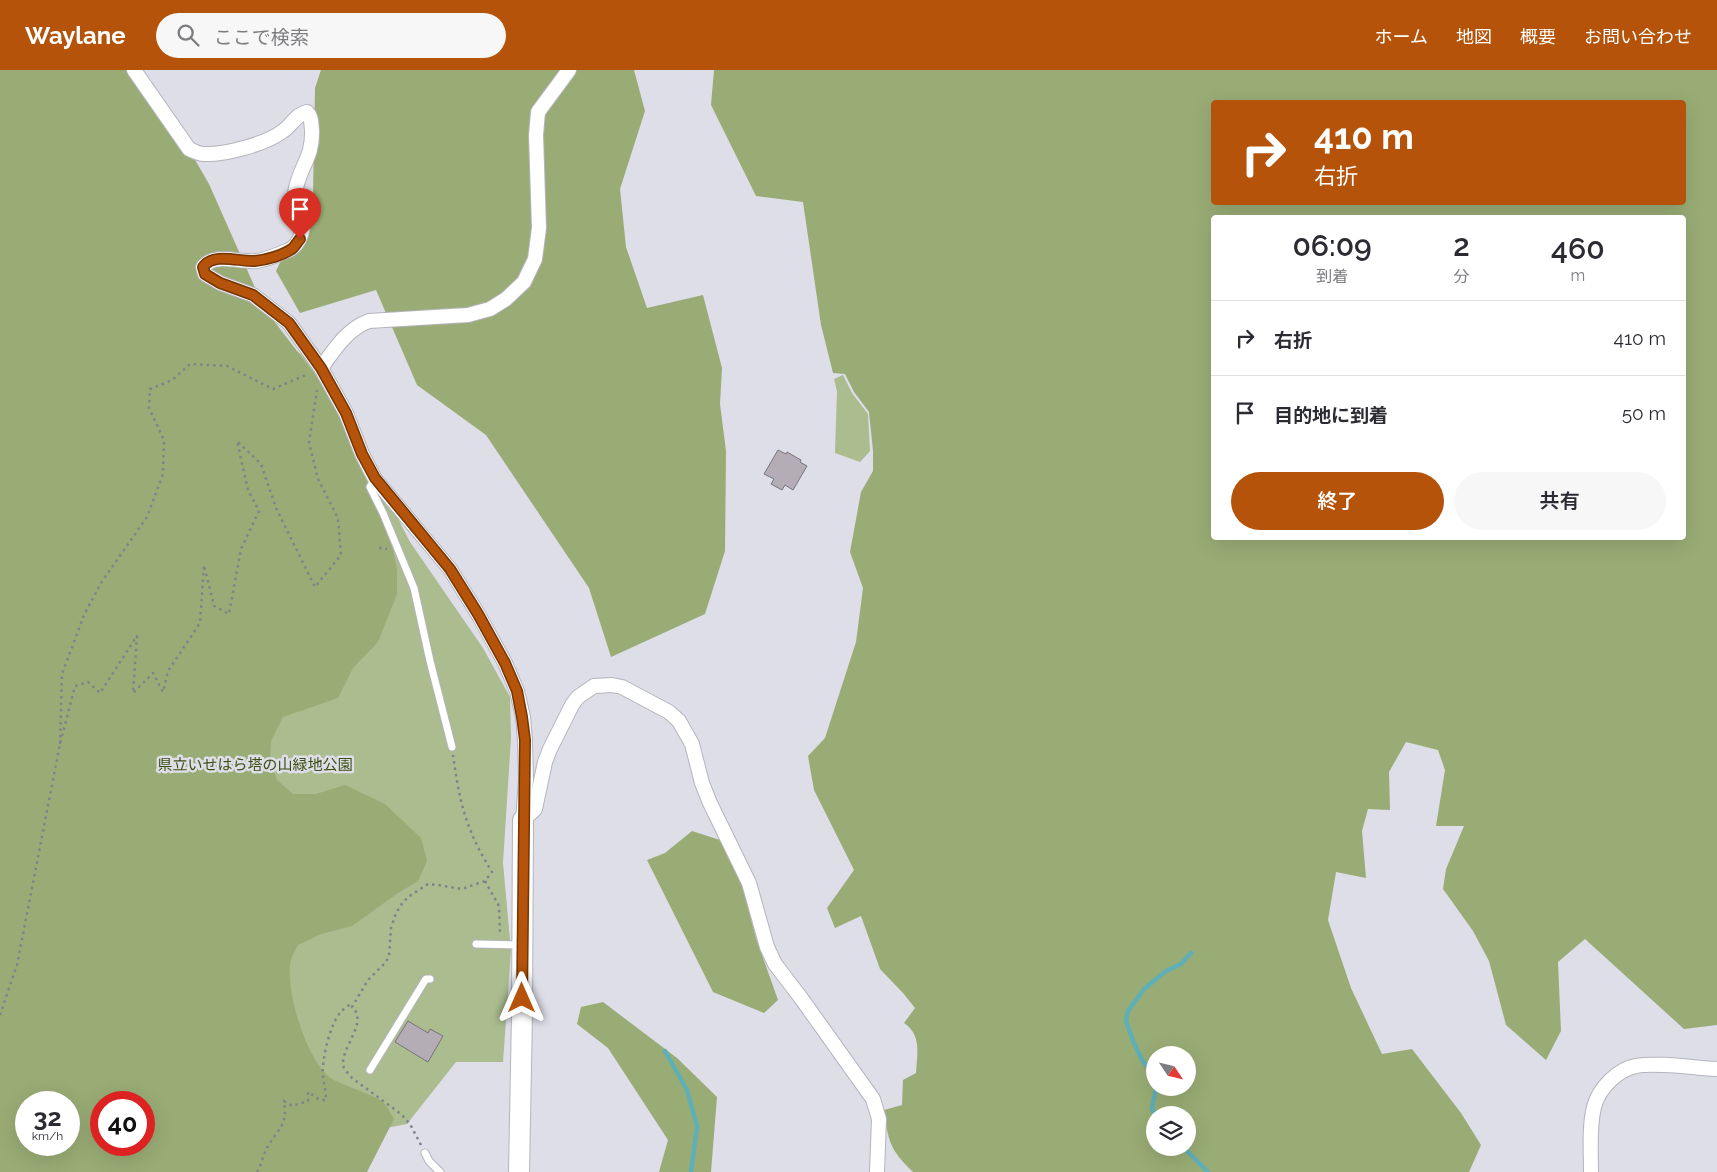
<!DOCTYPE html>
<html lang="ja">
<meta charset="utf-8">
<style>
:root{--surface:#fff;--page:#f7f7f7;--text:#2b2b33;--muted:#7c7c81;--line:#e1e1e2;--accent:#b45309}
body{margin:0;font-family:Raleway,"Noto Sans JP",sans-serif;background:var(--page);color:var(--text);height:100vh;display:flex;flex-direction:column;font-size:19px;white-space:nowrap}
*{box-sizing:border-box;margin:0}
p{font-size:16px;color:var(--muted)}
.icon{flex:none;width:28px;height:28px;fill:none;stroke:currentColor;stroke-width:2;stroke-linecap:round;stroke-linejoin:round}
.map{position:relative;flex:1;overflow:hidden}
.panel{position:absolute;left:1211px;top:145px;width:475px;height:325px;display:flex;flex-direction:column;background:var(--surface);border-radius:5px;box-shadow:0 5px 20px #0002}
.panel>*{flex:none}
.guide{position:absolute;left:1211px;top:30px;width:475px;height:105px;border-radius:5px;box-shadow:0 5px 20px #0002;background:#b45309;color:#fff;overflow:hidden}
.needle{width:32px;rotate:125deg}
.tools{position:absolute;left:1146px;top:976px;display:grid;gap:10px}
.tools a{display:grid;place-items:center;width:50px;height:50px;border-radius:50%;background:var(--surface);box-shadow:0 5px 20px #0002;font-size:25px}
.speed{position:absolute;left:15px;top:1021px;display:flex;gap:10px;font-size:25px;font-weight:700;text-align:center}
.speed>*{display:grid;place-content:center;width:65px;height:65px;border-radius:50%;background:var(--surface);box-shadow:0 5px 20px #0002;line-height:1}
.speed small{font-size:12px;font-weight:400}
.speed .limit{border:8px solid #d22;background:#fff;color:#111}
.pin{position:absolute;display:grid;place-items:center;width:42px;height:42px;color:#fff;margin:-51px -21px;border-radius:50% 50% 50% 0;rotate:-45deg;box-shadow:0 0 5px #0007}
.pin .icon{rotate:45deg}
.me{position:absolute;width:55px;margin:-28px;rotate:0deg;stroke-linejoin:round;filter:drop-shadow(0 0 4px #0008)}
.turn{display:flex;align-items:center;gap:18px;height:105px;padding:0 20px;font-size:22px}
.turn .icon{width:65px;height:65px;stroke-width:2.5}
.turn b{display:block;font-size:35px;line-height:42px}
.eta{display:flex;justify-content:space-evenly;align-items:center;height:85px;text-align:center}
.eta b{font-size:30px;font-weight:600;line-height:35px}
.primary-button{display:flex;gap:10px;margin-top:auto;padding:10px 20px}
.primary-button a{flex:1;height:58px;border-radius:30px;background:var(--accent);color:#fff;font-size:20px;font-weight:600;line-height:58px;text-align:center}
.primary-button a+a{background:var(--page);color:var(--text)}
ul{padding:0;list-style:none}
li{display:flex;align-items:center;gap:15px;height:75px;padding:0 20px;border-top:1px solid var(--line)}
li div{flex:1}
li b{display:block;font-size:19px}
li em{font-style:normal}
header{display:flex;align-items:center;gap:30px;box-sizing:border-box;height:70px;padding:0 25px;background:var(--accent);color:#fff}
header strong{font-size:24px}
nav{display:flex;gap:28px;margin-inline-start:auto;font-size:18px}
.search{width:350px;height:45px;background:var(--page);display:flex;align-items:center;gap:12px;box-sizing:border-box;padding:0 18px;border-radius:28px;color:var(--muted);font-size:19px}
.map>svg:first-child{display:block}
.green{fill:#abbc8f;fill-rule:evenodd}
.forest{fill:#99ac75;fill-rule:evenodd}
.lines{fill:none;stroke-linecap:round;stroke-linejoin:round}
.stream{stroke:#5fafb6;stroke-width:4.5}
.building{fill:#b4adb5;stroke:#78737a}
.lane-casing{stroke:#b4b4be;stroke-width:9}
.street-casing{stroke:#b4b4be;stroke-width:16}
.secondary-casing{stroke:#b4b4be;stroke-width:22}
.path{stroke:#82838a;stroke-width:2.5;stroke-dasharray:2.5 4;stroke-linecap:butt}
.lane{stroke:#fff;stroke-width:7}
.street{stroke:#fff;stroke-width:14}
.secondary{stroke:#fff;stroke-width:20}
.route-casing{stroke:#753606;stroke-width:12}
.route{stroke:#b45309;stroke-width:9}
.labels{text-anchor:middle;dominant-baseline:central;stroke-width:5;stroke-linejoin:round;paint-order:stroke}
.park-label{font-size:15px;fill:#3b4d0f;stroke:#dddee8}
</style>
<header>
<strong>Waylane</strong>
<div class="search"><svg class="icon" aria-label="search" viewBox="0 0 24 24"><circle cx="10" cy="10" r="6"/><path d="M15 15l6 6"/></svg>ここで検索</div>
<nav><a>ホーム</a><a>地図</a><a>概要</a><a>お問い合わせ</a></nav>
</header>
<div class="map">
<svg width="1717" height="1102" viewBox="0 0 1717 1102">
<rect width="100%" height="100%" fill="#dddee8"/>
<g class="green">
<path d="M285,273L321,298L410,472L483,578L510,627L511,668L503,793L511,881L503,992H456L407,1054L324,1070L0,1102ZM26,1032H69V1075H26ZM101,1032H144V1075H101Z"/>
<polygon points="843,305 852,323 868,344 870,381 860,392 835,383 837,321 834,309"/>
</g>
<g class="forest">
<path d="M0,0H143L209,114L264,238L353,354L384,436L397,500V524L378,572L353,598L338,628L283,647L271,671L270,690L277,710L293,724H316L345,715L385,734L421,768L427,791L418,811L398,823L352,856L321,864L298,875C295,881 290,889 290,896C287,925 307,992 332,1009C343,1015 379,1027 384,1033C388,1038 391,1044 394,1049L367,1102H0ZM26,1032H69V1075H26ZM101,1032H144V1075H101Z"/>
<polygon points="321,0 634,0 645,41 620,119 626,177 647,238 703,225 722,298 720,334 726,381 725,481 705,544 611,587 589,518 486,365 417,315 376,220 300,243 276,201 313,124 315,18"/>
<path d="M714,0H1717V955L1684,959L1585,869L1558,892L1561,961L1546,990L1506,955L1489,891L1473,861L1443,819L1446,799L1464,756H1436L1445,700L1438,680L1406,672L1389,702L1390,740L1368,739L1362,761L1366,808L1336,802L1328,850L1351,918L1382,984L1412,979L1461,1043L1481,1075L1469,1102H913C890,1080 888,1071 884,1040L902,1035L903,1010L916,1003C917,984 922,965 904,953L915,938L903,923L880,899L861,846L835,858L827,838L854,800L814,720L808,686L825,668L856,572L863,518L850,482L861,422L873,401V381L869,342L854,322L845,304L833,303L821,255L803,132L756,126L711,35ZM1214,32H1684V132H1214ZM1214,148H1684V468H1214ZM1155,985H1188V1018H1155ZM1155,1045H1188V1078H1155Z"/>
<polygon points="692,761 720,770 740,807 756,868 778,930 764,943 713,922 647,790 665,783"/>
<polygon points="603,932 677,988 717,1027 711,1102 659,1102 668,1070 608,978 577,954 581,937"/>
</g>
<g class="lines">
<g class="stream">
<polyline points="665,981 687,1020 697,1056 691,1102"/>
<polyline points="1155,1011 1154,1005 1142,990 1133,971 1126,951 1128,941 1144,919 1166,901 1181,894 1191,883"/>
<polyline points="1155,1045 1152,1039 1156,1018"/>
<polyline points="1184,1078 1208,1102"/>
</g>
</g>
<g class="building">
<polygon points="778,380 786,384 787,382 801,390 800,392 807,396 793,420 785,415 782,420 771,414 774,409 764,404"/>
<polygon points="408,951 428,963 430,959 443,966 428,992 395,972"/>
</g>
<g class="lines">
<g class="lane-casing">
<g id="lane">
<polyline points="375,409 370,417 383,443 414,518 430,591 452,677"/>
<polyline points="476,874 521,875"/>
<polyline points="370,1000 424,912 426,909 430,909"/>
<polyline points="425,1083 429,1091 440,1102"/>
</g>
</g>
<g class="street-casing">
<g id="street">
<path d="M134,0L189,79C193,81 199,84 204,84C225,85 266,74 283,61C292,55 296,44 307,42C312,47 311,53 312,60C313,87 301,95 296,118C291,136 309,143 301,165C299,171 295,177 289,180C280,184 268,189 257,191C240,193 215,182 203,197L205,204L220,213L253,225L289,253L321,298L346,343L362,384L375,409L450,499L478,544L505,593L517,621L523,647L525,670L526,710L523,750"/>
<path d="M321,298C334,280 347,259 369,251L468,245L490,239L506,229L524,212L535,189L539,158L536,65L538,42L569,0"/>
<polyline points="523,750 535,739 545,692 550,679 572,635 578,627 594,616 612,615 622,617 669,642 679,651 692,674 702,713 710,733 749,813 767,877 775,894 801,928 873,1029 879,1049 877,1102"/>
<path d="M1591,1102C1591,1081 1589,1057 1594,1037C1599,1018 1618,999 1636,996C1657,992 1695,998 1717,999"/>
</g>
</g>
<g class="secondary-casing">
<polyline id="secondary" points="519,1102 522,945 523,750"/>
</g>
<g class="path">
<polyline points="379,478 387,479"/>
<polyline points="60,674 62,604 84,545 101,513 147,447 163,404 164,370 149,338 150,319 172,310 190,294 227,296 273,319 308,304"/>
<polyline points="485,811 499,836 500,865"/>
<polyline points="0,945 17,895 60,674 75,616 88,612 100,623 137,566 133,623 153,603 163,622 168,601 200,553 204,495 214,536 229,544 241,479 259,441 248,420 237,371 261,394 276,438 315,517 341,485 338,448 318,409 309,372 317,320"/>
<path d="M421,1075L410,1054L401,1044L352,1008C350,1005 346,1002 344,998C337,981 370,953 352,937L368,910L386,892L389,886L391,858L395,846L400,836L408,827L428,814L438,815L462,819L485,811L492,802C485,790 477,777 472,764C461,739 457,713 453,685"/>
<path d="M257,1102C262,1094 263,1084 268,1076C279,1057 288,1056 284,1031L292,1036L308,1031V1022L320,1030H326C326,1022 324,1015 323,1007C321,992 330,954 340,943C343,939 348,936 352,933"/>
</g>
<use href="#lane" class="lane"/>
<use href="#street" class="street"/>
<use href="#secondary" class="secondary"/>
</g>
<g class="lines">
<g class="route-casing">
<path id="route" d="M300,169C298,171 295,176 293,178C284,185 266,190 255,191C239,192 214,182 203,197L205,204L220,213L253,225L289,253L321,298L346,343L362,384L375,408L450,499L478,544L505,593L517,621L522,647L525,670L522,928"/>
</g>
<use href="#route" class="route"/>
</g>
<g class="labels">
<g class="park-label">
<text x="255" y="695">県立いせはら塔の山緑地公園</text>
</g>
</g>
</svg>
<div class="tools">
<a><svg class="needle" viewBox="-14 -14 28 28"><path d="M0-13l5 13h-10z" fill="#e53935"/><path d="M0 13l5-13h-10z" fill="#7c7c81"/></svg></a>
<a><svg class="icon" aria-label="layers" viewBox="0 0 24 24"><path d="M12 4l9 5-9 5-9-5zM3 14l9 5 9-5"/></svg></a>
</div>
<div class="speed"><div>32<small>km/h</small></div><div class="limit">40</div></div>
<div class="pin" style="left:300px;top:169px;background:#d93025"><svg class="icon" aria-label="arrive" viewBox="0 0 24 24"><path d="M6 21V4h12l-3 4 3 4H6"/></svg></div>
<svg class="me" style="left:522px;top:928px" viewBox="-20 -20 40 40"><path d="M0-17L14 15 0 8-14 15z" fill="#b45309" stroke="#fff" stroke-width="4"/></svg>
<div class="guide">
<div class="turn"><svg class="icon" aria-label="right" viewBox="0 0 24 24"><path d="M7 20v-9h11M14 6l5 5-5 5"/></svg><div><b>410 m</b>右折</div></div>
</div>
<section class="panel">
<div class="eta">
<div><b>06:09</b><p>到着</p></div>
<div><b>2</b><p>分</p></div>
<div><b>460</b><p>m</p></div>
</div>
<ul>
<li><svg class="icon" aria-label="right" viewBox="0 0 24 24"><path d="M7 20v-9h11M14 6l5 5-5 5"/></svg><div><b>右折</b></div><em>410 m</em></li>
<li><svg class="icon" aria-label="arrive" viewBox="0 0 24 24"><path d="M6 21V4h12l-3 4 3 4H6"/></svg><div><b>目的地に到着</b></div><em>50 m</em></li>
</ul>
<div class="primary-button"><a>終了</a><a>共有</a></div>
</section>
</div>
